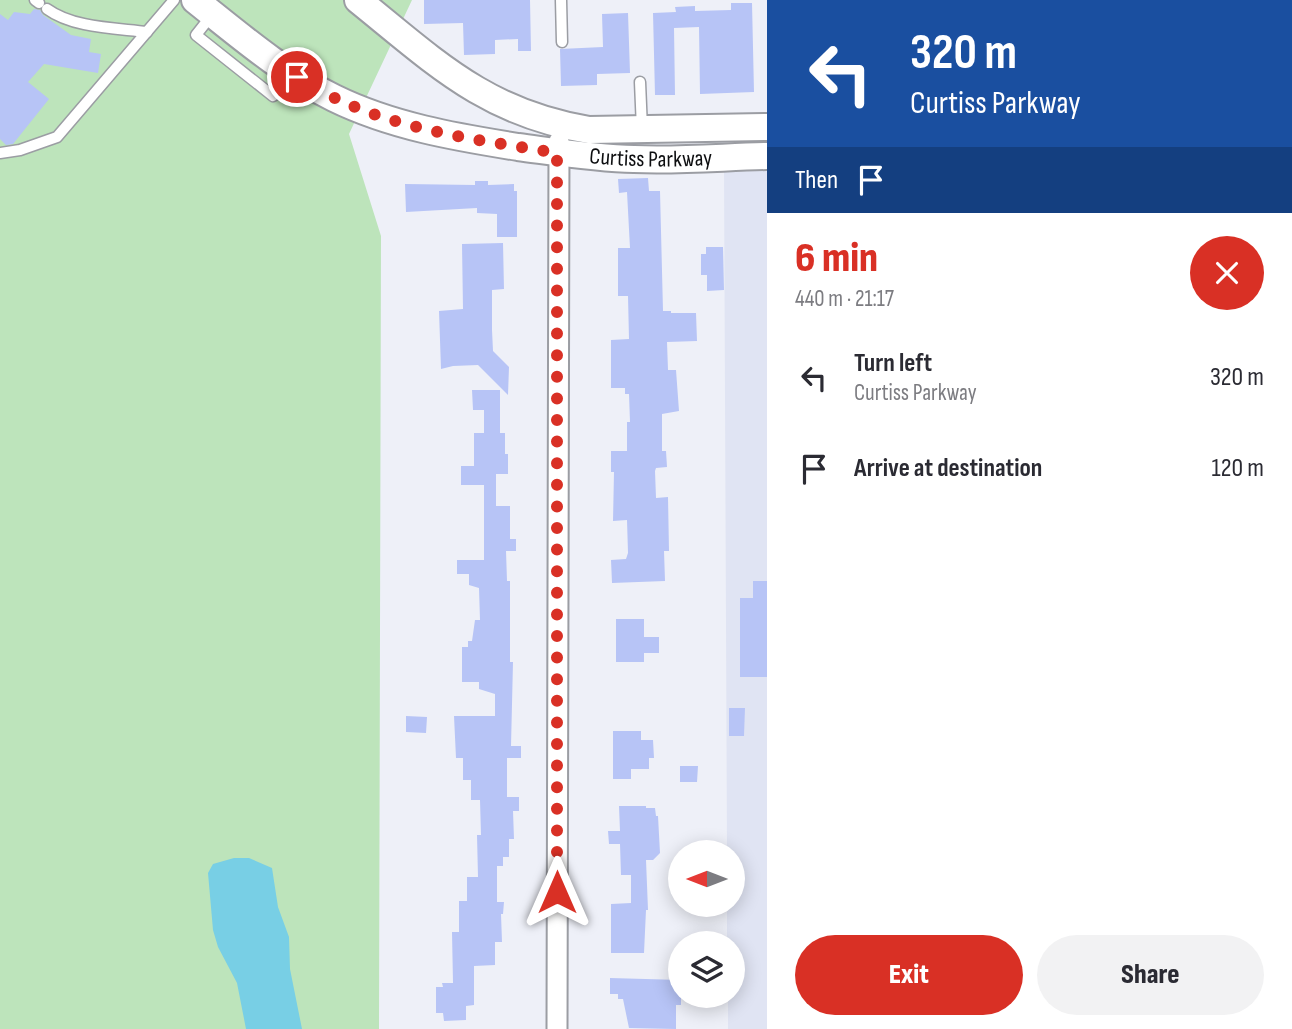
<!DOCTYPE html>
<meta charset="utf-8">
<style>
:root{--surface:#fff;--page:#f2f2f3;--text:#2b2b33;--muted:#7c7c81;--accent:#d93025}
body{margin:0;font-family:"Sofia Sans Condensed",sans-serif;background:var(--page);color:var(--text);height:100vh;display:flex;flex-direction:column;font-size:26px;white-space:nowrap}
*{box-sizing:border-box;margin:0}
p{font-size:23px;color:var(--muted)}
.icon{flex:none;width:38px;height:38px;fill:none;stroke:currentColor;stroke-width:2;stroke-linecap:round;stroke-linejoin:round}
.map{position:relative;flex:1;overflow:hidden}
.side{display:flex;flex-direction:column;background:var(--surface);width:525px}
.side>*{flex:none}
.hud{background:#1a4fa0;color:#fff;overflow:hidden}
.needle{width:46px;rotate:270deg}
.controls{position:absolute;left:668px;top:840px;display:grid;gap:14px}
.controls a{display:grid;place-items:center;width:77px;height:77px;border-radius:50%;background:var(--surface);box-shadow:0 4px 18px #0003;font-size:35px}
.pin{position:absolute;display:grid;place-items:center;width:60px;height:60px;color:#fff;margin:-30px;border:4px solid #fff;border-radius:50%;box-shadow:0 2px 7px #0007}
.me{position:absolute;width:77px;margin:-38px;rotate:0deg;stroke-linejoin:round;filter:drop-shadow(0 0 5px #0008)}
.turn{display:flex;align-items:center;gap:24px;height:147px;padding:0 28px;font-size:32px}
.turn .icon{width:91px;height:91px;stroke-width:2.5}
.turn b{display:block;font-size:49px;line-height:60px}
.then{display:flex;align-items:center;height:66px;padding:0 28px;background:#0003;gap:14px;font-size:26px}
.round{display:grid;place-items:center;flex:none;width:74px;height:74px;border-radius:37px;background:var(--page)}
.overview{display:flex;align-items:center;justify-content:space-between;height:119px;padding:0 28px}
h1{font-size:42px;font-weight:800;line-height:52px;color:var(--accent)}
.cta{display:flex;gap:14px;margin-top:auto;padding:14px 28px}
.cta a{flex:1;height:80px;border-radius:42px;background:var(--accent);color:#fff;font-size:28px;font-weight:800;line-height:80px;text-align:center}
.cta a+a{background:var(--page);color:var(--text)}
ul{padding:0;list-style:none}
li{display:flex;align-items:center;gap:21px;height:91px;padding:0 28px}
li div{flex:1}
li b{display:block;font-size:26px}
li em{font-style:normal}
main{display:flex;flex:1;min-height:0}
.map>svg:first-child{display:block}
.built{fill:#e0e4f3}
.green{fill:#bde4bb}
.water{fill:#78cfe5}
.building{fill:#b7c4f6}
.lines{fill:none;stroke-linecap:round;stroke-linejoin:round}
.service-casing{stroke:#9b9da3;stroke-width:13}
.minor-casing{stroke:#9b9da3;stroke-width:23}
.secondary-casing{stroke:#9b9da3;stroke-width:30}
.service{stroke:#fff;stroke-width:10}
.minor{stroke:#fff;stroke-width:19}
.secondary{stroke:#fff;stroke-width:26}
.route{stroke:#d93025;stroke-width:12;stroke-dasharray:0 21.6}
.labels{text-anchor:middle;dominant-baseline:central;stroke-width:5;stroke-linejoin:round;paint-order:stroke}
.street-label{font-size:23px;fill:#0d0e10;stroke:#eef0f8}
</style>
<main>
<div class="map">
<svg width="767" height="1029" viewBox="0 0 767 1029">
<rect width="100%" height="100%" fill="#eef0f8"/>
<polygon class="built" points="767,169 767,1029 728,1029 728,996 733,996 733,943 727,943 727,905 733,905 733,852 727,852 724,170"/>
<polygon class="green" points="0,0 412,0 349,134 381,236 379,1029 0,1029"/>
<polygon class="water" points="234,858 249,858 272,868 278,907 289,937 290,969 302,1029 246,1029 237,983 218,947 213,930 208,873 213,864"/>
<g class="building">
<polygon points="424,0 530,0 531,51 518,51 518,39 495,40 495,54 464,55 463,23 424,24"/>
<polygon points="731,3 752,3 754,92 700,94 699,27 674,28 675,95 655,95 653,13 676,12 675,7 695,6 695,11 731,10"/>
<polygon points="34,9 40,10 43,15 71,35 91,39 89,52 101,54 98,73 44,64 28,82 49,99 13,144 6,145 0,139 0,14 8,20 14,12 30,14"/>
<polygon points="628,13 630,73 597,74 597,85 561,86 560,49 603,47 602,14"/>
<polygon points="648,178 649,191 660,191 663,311 671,311 671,313 696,313 697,341 667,342 668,370 676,370 679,411 662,414 662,451 666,451 667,467 656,468 655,471 656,498 668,497 669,551 664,551 665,581 612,583 611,560 626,559 628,553 627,520 613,521 614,472 611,472 611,451 627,451 627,422 630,422 629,394 625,394 625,388 611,388 611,340 629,339 628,296 618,296 618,248 630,248 627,192 619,193 618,179"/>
<polygon points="475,181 488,181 488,185 514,184 514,191 517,191 517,237 497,237 497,214 477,213 477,208 406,212 405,184 475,185"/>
<polygon points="503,243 504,289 492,290 492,330 493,351 509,367 508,395 478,365 453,366 441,369 439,311 463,309 462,244"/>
<polygon points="706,247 723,247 724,290 707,291 707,275 701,275 701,254 706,254"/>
<polygon points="472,390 500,390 500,433 505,433 505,454 508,454 508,474 496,474 496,506 510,506 510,539 516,539 516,551 506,551 507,581 510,581 510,662 513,662 511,746 521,746 521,758 507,758 507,797 519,797 519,811 513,811 514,839 509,839 509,857 503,857 503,866 497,866 497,902 504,902 503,914 501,914 502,942 495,942 495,965 474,966 474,1005 466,1006 466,1020 444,1021 443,1013 436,1013 436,987 443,987 442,983 453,983 452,932 459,932 459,901 467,901 467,877 478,877 477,835 481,835 480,800 471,800 471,780 463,780 463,758 456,758 454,716 495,716 495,694 479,689 479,682 462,682 462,647 468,647 468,641 472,641 475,620 480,620 479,588 469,585 469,574 457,574 457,560 484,560 484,485 461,485 461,466 474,466 474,433 484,433 484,410 473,410"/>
<polygon points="753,581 767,581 767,677 740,677 740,598 753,598"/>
<polygon points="616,619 644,619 644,637 659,637 659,653 644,653 644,662 616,662"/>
<polygon points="729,708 745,708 744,736 729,736"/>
<polygon points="406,716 427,717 426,733 406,732"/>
<polygon points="613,731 641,731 641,740 653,740 654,758 649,758 649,769 631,769 631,779 613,779"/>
<polygon points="680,766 698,766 697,782 680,782"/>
<polygon points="619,806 646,806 646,808 655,808 656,816 658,816 660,853 653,860 646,860 648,910 646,910 644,953 611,953 611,904 631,903 631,875 621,875 620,844 609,844 608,831 620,831"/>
<polygon points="610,978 681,980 681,1005 676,1005 676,1029 629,1028 623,999 618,999 618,994 610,994"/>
</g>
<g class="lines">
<g class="service-casing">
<g id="service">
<polyline points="35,0 39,3"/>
<polyline points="561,0 562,42"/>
<path d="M47,9C73,28 115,28 147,32"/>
<polyline points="211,16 196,35 273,96 297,78"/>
<polyline points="640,82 642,129"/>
<polyline points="0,153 20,150 57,137 174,0"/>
</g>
</g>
<g class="minor-casing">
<polyline id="minor" points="557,1029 559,141"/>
</g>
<g class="secondary-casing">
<g id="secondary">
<path id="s1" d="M195,0C239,35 283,73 334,98C391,126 455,137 518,147C557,152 595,158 634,159C678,161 723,157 767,156"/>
<path d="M358,0C436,63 486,113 589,130L767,127"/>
</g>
</g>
<use href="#service" class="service"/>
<use href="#minor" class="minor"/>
<use href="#secondary" class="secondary"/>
</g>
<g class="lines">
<path class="route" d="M297,77C376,128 467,138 557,153V892"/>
</g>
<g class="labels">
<g class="street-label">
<text stroke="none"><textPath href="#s1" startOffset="495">Curtiss Parkway</textPath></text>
</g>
</g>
</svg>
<div class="controls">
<a><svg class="needle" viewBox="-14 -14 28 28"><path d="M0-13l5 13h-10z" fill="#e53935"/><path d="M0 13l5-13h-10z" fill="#7c7c81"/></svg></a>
<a><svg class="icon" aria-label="layers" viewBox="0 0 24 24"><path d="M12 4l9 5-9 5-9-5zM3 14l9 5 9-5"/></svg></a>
</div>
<div class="pin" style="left:297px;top:77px;background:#d93025"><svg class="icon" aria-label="arrive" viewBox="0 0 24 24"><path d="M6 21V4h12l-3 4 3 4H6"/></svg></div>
<svg class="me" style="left:557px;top:892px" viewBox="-20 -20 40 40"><path d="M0-17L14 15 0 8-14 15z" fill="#d93025" stroke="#fff" stroke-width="4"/></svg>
</div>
<section class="side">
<div class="hud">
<div class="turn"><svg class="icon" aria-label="left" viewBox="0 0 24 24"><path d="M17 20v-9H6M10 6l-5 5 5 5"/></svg><div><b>320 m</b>Curtiss Parkway</div></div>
<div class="then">Then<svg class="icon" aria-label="arrive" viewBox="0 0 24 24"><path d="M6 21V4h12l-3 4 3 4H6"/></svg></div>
</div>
<div class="overview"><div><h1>6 min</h1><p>440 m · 21:17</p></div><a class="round" style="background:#d93025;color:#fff"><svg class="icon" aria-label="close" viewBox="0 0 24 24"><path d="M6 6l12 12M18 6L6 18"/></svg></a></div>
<ul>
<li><svg class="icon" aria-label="left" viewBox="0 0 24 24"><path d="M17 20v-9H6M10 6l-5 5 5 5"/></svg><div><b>Turn left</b><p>Curtiss Parkway</p></div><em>320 m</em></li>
<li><svg class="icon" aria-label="arrive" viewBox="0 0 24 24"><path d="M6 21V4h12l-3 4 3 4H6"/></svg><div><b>Arrive at destination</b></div><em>120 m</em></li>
</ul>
<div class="cta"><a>Exit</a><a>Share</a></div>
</section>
</main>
